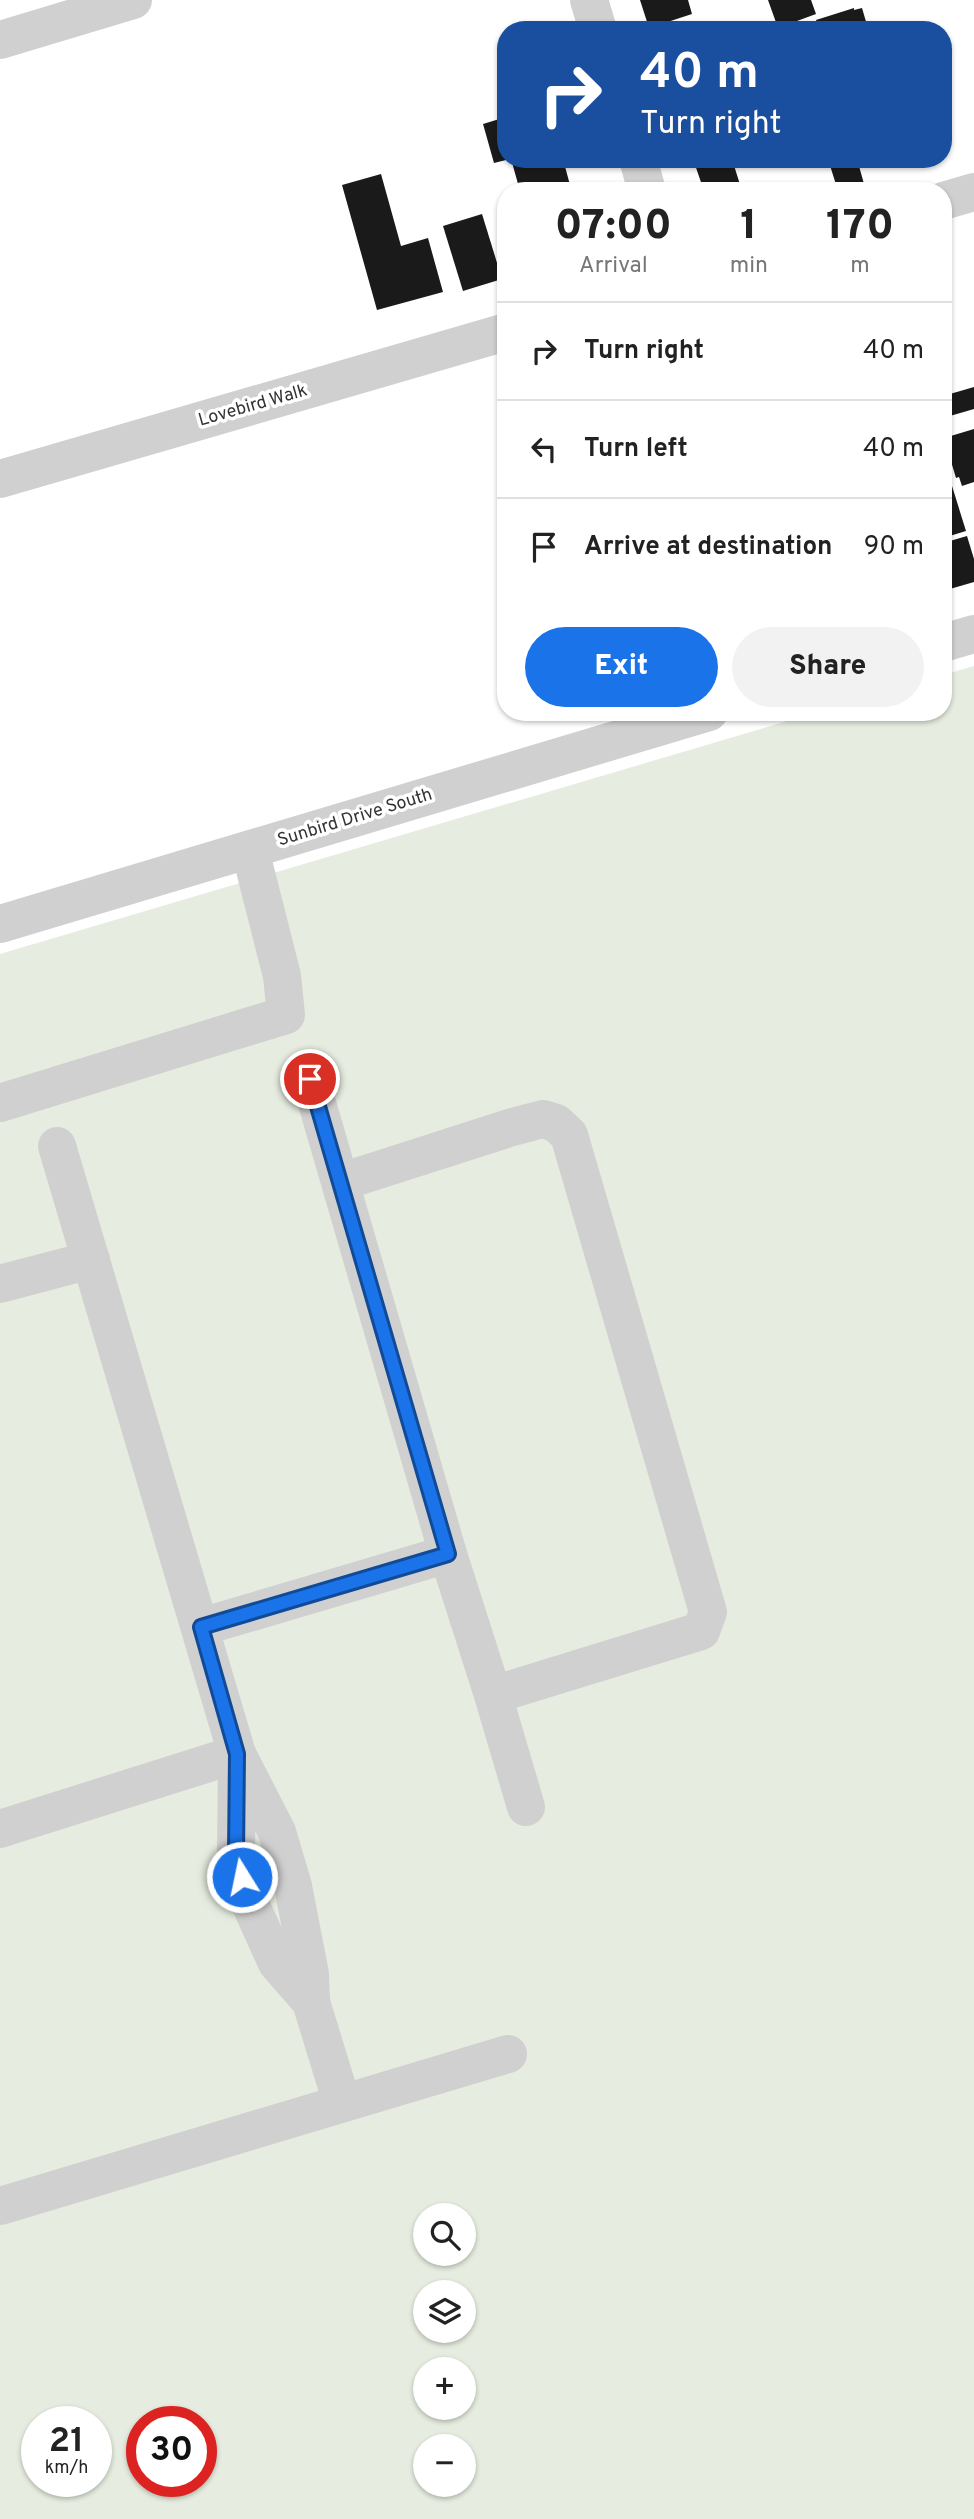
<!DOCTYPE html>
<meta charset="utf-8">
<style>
:root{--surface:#fff;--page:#f2f2f2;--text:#222;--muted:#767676;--line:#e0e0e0;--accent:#1a73e8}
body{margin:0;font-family:Overpass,sans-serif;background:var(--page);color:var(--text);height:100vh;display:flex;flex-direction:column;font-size:26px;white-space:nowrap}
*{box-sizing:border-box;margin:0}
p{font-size:23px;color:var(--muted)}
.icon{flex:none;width:38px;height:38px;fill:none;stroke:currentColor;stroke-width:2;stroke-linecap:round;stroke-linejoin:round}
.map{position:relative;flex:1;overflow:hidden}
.side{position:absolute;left:497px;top:182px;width:455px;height:539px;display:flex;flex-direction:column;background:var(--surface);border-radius:28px;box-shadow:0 2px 5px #0004}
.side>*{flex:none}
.banner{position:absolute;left:497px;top:21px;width:455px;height:147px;border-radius:28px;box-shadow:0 2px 5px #0004;background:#1a4fa0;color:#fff;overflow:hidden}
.buttons{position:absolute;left:413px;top:2203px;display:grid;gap:14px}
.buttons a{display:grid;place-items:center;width:63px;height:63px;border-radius:50%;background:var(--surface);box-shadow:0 2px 5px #0004;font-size:35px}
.speed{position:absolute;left:21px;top:2406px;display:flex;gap:14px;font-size:35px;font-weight:700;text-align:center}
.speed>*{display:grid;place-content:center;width:91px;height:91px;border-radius:50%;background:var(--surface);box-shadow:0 2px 5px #0004;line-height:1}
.speed small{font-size:18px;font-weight:400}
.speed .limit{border:10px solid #d22;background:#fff;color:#111}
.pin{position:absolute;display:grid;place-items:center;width:60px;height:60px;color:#fff;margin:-30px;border:4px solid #fff;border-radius:50%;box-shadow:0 2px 7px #0007}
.me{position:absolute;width:77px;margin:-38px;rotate:350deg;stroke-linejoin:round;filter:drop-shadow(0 0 5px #0008)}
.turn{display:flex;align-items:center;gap:24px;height:147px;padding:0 28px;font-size:32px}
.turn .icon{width:91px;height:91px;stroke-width:2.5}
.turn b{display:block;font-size:49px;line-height:60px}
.eta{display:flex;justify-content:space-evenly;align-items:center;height:119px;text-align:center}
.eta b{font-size:42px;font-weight:800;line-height:49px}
.action{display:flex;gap:14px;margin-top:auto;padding:14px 28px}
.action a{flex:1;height:80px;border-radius:42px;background:var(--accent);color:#fff;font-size:28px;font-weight:800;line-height:80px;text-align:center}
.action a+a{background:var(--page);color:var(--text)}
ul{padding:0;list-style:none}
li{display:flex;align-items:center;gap:21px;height:98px;padding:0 28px;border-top:2px solid var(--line)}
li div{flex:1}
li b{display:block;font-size:26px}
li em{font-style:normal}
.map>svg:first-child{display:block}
.green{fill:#e6ecdf;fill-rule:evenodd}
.building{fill:#1a1a1a}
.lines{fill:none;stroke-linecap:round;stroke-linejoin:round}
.minor{stroke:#d0d0d0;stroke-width:38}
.route-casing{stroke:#114b97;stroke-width:18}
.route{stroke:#1a73e8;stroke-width:12}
.labels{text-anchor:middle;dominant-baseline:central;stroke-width:7;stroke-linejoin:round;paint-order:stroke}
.street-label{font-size:18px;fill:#333;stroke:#fff}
</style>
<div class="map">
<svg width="974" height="2519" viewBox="0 0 974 2519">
<rect width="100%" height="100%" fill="#fff"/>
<path class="green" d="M974,666V2519H0V954L818,712H943V675ZM425,2216H464V2254H425ZM425,2292H464V2331H425ZM425,2370H464V2408H425ZM37,2422H96V2482H37ZM142,2422H201V2482H142ZM425,2446H464V2485H425Z"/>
<g class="building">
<polygon points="640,0 688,0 692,14 649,28"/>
<polygon points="768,0 811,0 816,14 778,28"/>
<polygon points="854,8 854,10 862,8 867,25 859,27 860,30 819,30 816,20"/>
<polygon points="506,117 506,160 494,163 483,124"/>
<polygon points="511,159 563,159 570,185 548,191 520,191"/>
<polygon points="693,159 732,159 742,191 704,191"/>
<polygon points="828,159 857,159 866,191 838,191"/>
<polygon points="381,174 401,246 428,238 443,292 377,310 342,185"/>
<polygon points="482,214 502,279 463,291 443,226"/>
<polygon points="974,387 974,409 943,418 943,396"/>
<polygon points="974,429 974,482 962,486 959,477 956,478 944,438"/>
<polygon points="943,457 966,531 943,538"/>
<polygon points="967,536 974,559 974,582 943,591 943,543"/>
</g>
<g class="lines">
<g class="minor">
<polyline points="589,0 598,30"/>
<polyline points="0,40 133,0"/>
<polyline points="638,159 647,191"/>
<polyline points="943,201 974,192"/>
<polyline points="0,479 506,332"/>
<polyline points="943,643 974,634"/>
<polyline points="0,924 709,712"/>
<polyline points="310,1079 448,1554"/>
<polyline points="0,1103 286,1015 282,976 250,850"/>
<polyline points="0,1284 91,1260"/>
<polyline points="201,1627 448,1554 493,1695 701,1631 708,1612 569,1135 556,1123 543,1119 509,1128 341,1182"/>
<polyline points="493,1695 526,1807"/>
<polyline points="237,1754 277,1832 293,1886 310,1974 311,2002 342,2103"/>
<polyline points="237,1760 236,1855 248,1899 277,1963 311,2002"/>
<polyline points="0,1829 237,1754 57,1146"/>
<polyline points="0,2206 508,2054"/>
</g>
</g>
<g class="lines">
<g class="route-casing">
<polyline id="route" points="242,1877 236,1855 237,1754 201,1627 448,1554 310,1079"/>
</g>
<use href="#route" class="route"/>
</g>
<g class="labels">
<g class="street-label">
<text transform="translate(253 406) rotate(-16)">Lovebird Walk</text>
<text transform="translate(355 818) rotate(-17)">Sunbird Drive South</text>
</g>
</g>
</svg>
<div class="buttons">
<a><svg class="icon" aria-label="search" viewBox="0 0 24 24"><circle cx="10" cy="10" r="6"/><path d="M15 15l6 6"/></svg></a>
<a><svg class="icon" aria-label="layers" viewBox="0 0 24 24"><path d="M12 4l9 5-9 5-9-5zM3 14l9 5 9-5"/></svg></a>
<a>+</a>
<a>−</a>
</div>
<div class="speed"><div>21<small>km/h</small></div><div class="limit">30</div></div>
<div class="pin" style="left:310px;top:1079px;background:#d93025"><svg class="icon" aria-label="arrive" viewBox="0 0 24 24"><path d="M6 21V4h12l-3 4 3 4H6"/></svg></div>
<svg class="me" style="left:242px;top:1877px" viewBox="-20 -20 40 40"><circle r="17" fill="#1a73e8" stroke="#fff" stroke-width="3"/><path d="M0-11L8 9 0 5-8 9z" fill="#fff"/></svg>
<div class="banner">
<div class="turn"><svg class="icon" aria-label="right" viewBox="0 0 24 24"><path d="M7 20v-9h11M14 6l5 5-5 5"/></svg><div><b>40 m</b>Turn right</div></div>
</div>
<section class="side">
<div class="eta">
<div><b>07:00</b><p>Arrival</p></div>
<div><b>1</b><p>min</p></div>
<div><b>170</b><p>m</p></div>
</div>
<ul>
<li><svg class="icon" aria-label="right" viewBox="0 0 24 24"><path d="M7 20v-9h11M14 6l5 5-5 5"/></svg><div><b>Turn right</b></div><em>40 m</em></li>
<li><svg class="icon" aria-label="left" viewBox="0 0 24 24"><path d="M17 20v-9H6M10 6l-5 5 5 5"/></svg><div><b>Turn left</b></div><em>40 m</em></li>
<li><svg class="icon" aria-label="arrive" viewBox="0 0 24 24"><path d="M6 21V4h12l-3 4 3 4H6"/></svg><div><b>Arrive at destination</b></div><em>90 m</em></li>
</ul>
<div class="action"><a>Exit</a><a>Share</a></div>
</section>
</div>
